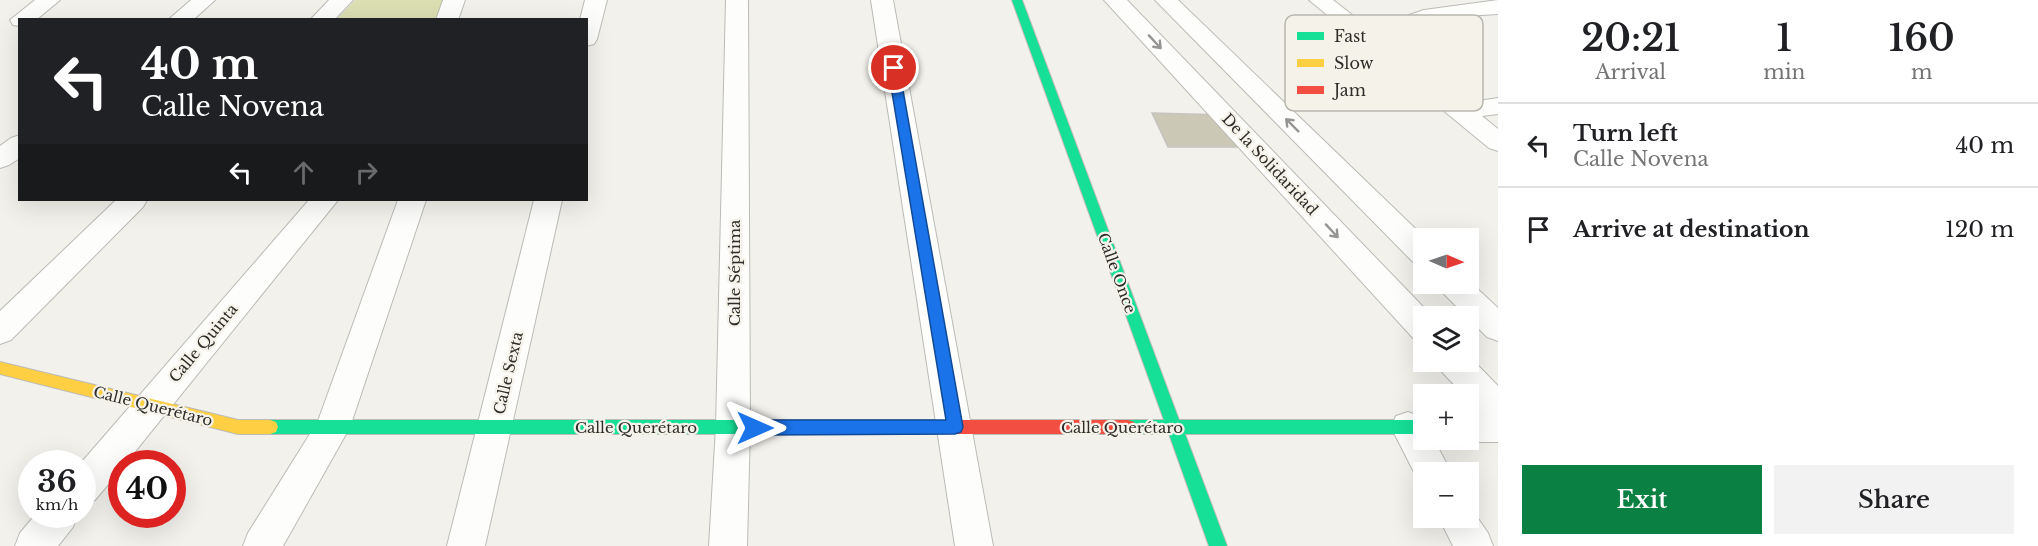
<!DOCTYPE html>
<meta charset="utf-8">
<style>
:root{--surface:#fff;--page:#f2f2f2;--text:#202124;--muted:#757577;--line:#e0e0e0;--accent:#0b8043}
body{margin:0;font-family:"Libre Baskerville",serif;background:var(--page);color:var(--text);height:100vh;display:flex;flex-direction:column;font-size:22px;white-space:nowrap}
*{box-sizing:border-box;margin:0}
p{font-size:20px;color:var(--muted)}
.icon{flex:none;width:33px;height:33px;fill:none;stroke:currentColor;stroke-width:2;stroke-linecap:round;stroke-linejoin:round}
.map{position:relative;flex:1;overflow:hidden}
.details{display:flex;flex-direction:column;background:var(--surface);width:540px}
.details>*{flex:none}
.banner{position:absolute;left:18px;top:18px;width:570px;height:183px;border-radius:0px;box-shadow:0 6px 24px #0002;background:#202124;color:#fff;overflow:hidden}
.needle{width:39px;rotate:92deg}
.controls{position:absolute;left:1413px;top:228px;display:grid;gap:12px}
.controls a{display:grid;place-items:center;width:66px;height:66px;border-radius:0px;background:var(--surface);box-shadow:0 6px 24px #0002;font-size:30px}
.speed{position:absolute;left:18px;top:450px;display:flex;gap:12px;font-size:30px;font-weight:700;text-align:center}
.speed>*{display:grid;place-content:center;width:78px;height:78px;border-radius:50%;background:var(--surface);box-shadow:0 6px 24px #0002;line-height:1}
.speed small{font-size:15px;font-weight:400}
.speed .limit{border:9px solid #d22;background:#fff;color:#111}
.pin{position:absolute;display:grid;place-items:center;width:51px;height:51px;color:#fff;margin:-26px;border:3px solid #fff;border-radius:50%;box-shadow:0 2px 6px #0007}
.me{position:absolute;width:66px;margin:-33px;rotate:90deg;stroke-linejoin:round;filter:drop-shadow(0 0 4px #0008)}
.turn{display:flex;align-items:center;gap:21px;height:126px;padding:0 24px;font-size:27px}
.turn .icon{width:78px;height:78px;stroke-width:2.5}
.turn b{display:block;font-size:42px;line-height:51px}
.lanes{display:flex;align-items:center;height:57px;padding:0 24px;background:#0003;justify-content:center;gap:30px;direction:ltr}
.lanes .off{opacity:.35}
.eta{display:flex;justify-content:space-evenly;align-items:center;height:102px;text-align:center}
.eta b{font-size:36px;font-weight:600;line-height:42px}
.primary-button{display:flex;gap:12px;margin-top:auto;padding:12px 24px}
.primary-button a{flex:1;height:69px;border-radius:0px;background:var(--accent);color:#fff;font-size:24px;font-weight:600;line-height:69px;text-align:center}
.primary-button a+a{background:var(--page);color:var(--text)}
ul{padding:0;list-style:none}
li{display:flex;align-items:center;gap:18px;height:84px;padding:0 24px;border-top:2px solid var(--line)}
li div{flex:1}
li b{display:block;font-size:22px}
li em{font-style:normal}
main{display:flex;flex:1;min-height:0}
.map>svg:first-child{display:block}
.green{fill:#dbdfb2}
.building{fill:#ccc8b6;stroke:#c5c4c1;stroke-width:1.5}
.lines{fill:none;stroke-linecap:round;stroke-linejoin:round}
.street-casing{stroke:#bcbbb7;stroke-width:2}
.fast-casing{stroke:#bcbbb7;stroke-width:2}
.slow-casing{stroke:#bcbbb7;stroke-width:2}
.jam-casing{stroke:#bcbbb7;stroke-width:2}
.street{fill:#fdfdfc;fill-rule:evenodd}
.fast{fill:#16e098;fill-rule:evenodd}
.slow{fill:#ffcf43;fill-rule:evenodd}
.jam{fill:#f24e42;fill-rule:evenodd}
.oneway{stroke:#969593}
.route{fill:#1a73e8;stroke:#114b97;stroke-width:1.5}
.labels{text-anchor:middle;dominant-baseline:central;stroke-width:4.5;stroke-linejoin:round;paint-order:stroke}
.street-label{font-size:15px;fill:#2e2d2a;stroke:#f5f2e9}
.key{fill:#f5f2e9;stroke:#b9b7b0;stroke-width:1.5}
.key-label{font-size:16px;fill:#2e2d2a}
</style>
<main>
<div class="map">
<svg width="1498" height="546" viewBox="0 0 1498 546">
<rect width="100%" height="100%" fill="#f2f1ec"/>
<polygon class="green" points="355,0 446,0 438,19 336,20"/>
<polygon class="building" points="1152,113 1226,115 1248,147 1168,147"/>
<g class="lines">
<g class="street-casing">
<g id="street">
<polygon points="35,0 60,0 36,20 20,20 20,26 13,25 10,20"/>
<polygon points="191,0 215,0 193,20 168,20"/>
<polygon points="329,0 353,0 334,20 310,20"/>
<polygon points="443,0 465,0 458,20 436,20"/>
<polygon points="585,0 607,0 597,39 594,44 586,46 586,20 580,20"/>
<polygon points="726,0 748,0 750,427 747,546 709,546 716,427"/>
<polygon points="871,0 893,0 993,546 955,546"/>
<polygon points="1104,0 1127,0 1432,316 1424,316 1424,342 1413,338"/>
<polygon points="1155,0 1178,0 1425,238 1424,238 1424,266 1414,263"/>
<path d="M1309,0H1333L1406,57L1400,29L1409,15L1424,10L1498,0V14C1482,15 1430,17 1422,29L1435,80L1465,103L1498,98V114L1482,116L1498,129V151L1489,148Z"/>
<polygon points="20,135 20,158 9,165 0,168 0,146 11,138"/>
<polygon points="116,200 147,200 143,207 11,340 0,344 0,311"/>
<polygon points="309,200 338,200 125,464 122,464 122,468 95,500 82,505 82,464 80,464"/>
<polygon points="398,200 426,200 350,427 283,546 243,546 248,533 318,421"/>
<polygon points="534,200 562,200 485,546 447,546"/>
<polygon points="1468,280 1498,308 1498,341 1487,337 1442,292 1438,284 1468,284"/>
<polygon points="1468,355 1498,386 1498,442 1468,442 1460,440 1468,440 1468,412 1479,412 1468,400 1468,394 1463,394 1442,372 1438,362 1468,362"/>
<path d="M1408,412C1424,417 1424,423 1424,440H1434L1451,472H1424V485L1420,484L1391,427L1396,416Z"/>
<polygon points="1468,504 1488,533 1493,546 1453,546 1439,518 1468,518"/>
<polygon points="36,514 78,514 73,527 58,546 15,546 20,533"/>
</g>
</g>
<g class="fast-casing">
<g id="fast">
<polygon points="1012,0 1022,0 1179,420 1424,420 1424,434 1185,434 1227,546 1209,546 1169,434 1128,434 1122,432 1120,427 1122,422 1128,420 1164,420"/>
<polygon points="270,420 903,420 909,422 911,427 909,432 903,434 270,434 264,432 262,427 264,422"/>
</g>
</g>
<g class="slow-casing">
<polygon id="slow" points="0,362 238,420 270,420 276,422 278,427 276,432 270,434 238,434 0,374"/>
</g>
<g class="jam-casing">
<polygon id="jam" points="903,420 1128,420 1134,422 1136,427 1134,432 1128,434 903,434 897,432 895,427 897,422"/>
</g>
<use href="#street" class="street"/>
<use href="#fast" class="fast"/>
<use href="#slow" class="slow"/>
<use href="#jam" class="jam"/>
</g>
<defs><path id="oneway-shaft" d="M-6 0H5M1.5-3L5.5 0L1.5 3" fill="none" stroke-width="1.6" stroke-linecap="round" stroke-linejoin="round" transform="scale(1.5)"/></defs>
<g class="oneway">
<use href="#oneway-shaft" transform="translate(1155 42) rotate(47)"/>
<use href="#oneway-shaft" transform="translate(1292 125) rotate(-135)"/>
<use href="#oneway-shaft" transform="translate(1332 231) rotate(47)"/>
</g>
<polygon class="route" points="894,64 899,68 963,427 961,432 955,434 755,435 749,432 747,428 749,423 755,420 946,420 888,68"/>
<g class="labels">
<g class="street-label">
<text transform="translate(1270 164) rotate(47)">De la Solidaridad</text>
<text transform="translate(734 273) rotate(-90)">Calle Séptima</text>
<text transform="translate(1117 273) rotate(70)">Calle Once</text>
<text transform="translate(203 343) rotate(-50)">Calle Quinta</text>
<text transform="translate(508 373) rotate(-77)">Calle Sexta</text>
<text transform="translate(153 406) rotate(14)">Calle Querétaro</text>
<text x="636" y="427">Calle Querétaro</text>
<text x="1122" y="427">Calle Querétaro</text>
</g>
</g>
<rect x="1285" y="15" width="198" height="96" rx="9" class="key"/>
<rect x="1297" y="32" width="27" height="8" fill="#16e098"/>
<rect x="1297" y="59" width="27" height="8" fill="#ffcf43"/>
<rect x="1297" y="86" width="27" height="8" fill="#f24e42"/>
<g class="key-label">
<text x="1334" y="42">Fast</text>
<text x="1334" y="69">Slow</text>
<text x="1334" y="96">Jam</text>
</g>
</svg>
<div class="controls">
<a><svg class="needle" viewBox="-14 -14 28 28"><path d="M0-13l5 13h-10z" fill="#e53935"/><path d="M0 13l5-13h-10z" fill="#757577"/></svg></a>
<a><svg class="icon" aria-label="layers" viewBox="0 0 24 24"><path d="M12 4l9 5-9 5-9-5zM3 14l9 5 9-5"/></svg></a>
<a>+</a>
<a>−</a>
</div>
<div class="speed"><div>36<small>km/h</small></div><div class="limit">40</div></div>
<div class="pin" style="left:894px;top:68px;background:#d93025"><svg class="icon" aria-label="arrive" viewBox="0 0 24 24"><path d="M6 21V4h12l-3 4 3 4H6"/></svg></div>
<svg class="me" style="left:755px;top:428px" viewBox="-20 -20 40 40"><path d="M0-17L14 15 0 8-14 15z" fill="#1a73e8" stroke="#fff" stroke-width="4"/></svg>
<div class="banner">
<div class="turn"><svg class="icon" aria-label="left" viewBox="0 0 24 24"><path d="M17 20v-9H6M10 6l-5 5 5 5"/></svg><div><b>40 m</b>Calle Novena</div></div>
<div class="lanes"><svg class="icon" aria-label="left" viewBox="0 0 24 24"><path d="M17 20v-9H6M10 6l-5 5 5 5"/></svg><svg class="icon off" aria-label="ahead" viewBox="0 0 24 24"><path d="M12 20V5M6 11l6-6 6 6"/></svg><svg class="icon off" aria-label="right" viewBox="0 0 24 24"><path d="M7 20v-9h11M14 6l5 5-5 5"/></svg></div>
</div>
</div>
<section class="details">
<div class="eta">
<div><b>20:21</b><p>Arrival</p></div>
<div><b>1</b><p>min</p></div>
<div><b>160</b><p>m</p></div>
</div>
<ul>
<li><svg class="icon" aria-label="left" viewBox="0 0 24 24"><path d="M17 20v-9H6M10 6l-5 5 5 5"/></svg><div><b>Turn left</b><p>Calle Novena</p></div><em>40 m</em></li>
<li><svg class="icon" aria-label="arrive" viewBox="0 0 24 24"><path d="M6 21V4h12l-3 4 3 4H6"/></svg><div><b>Arrive at destination</b></div><em>120 m</em></li>
</ul>
<div class="primary-button"><a>Exit</a><a>Share</a></div>
</section>
</main>
